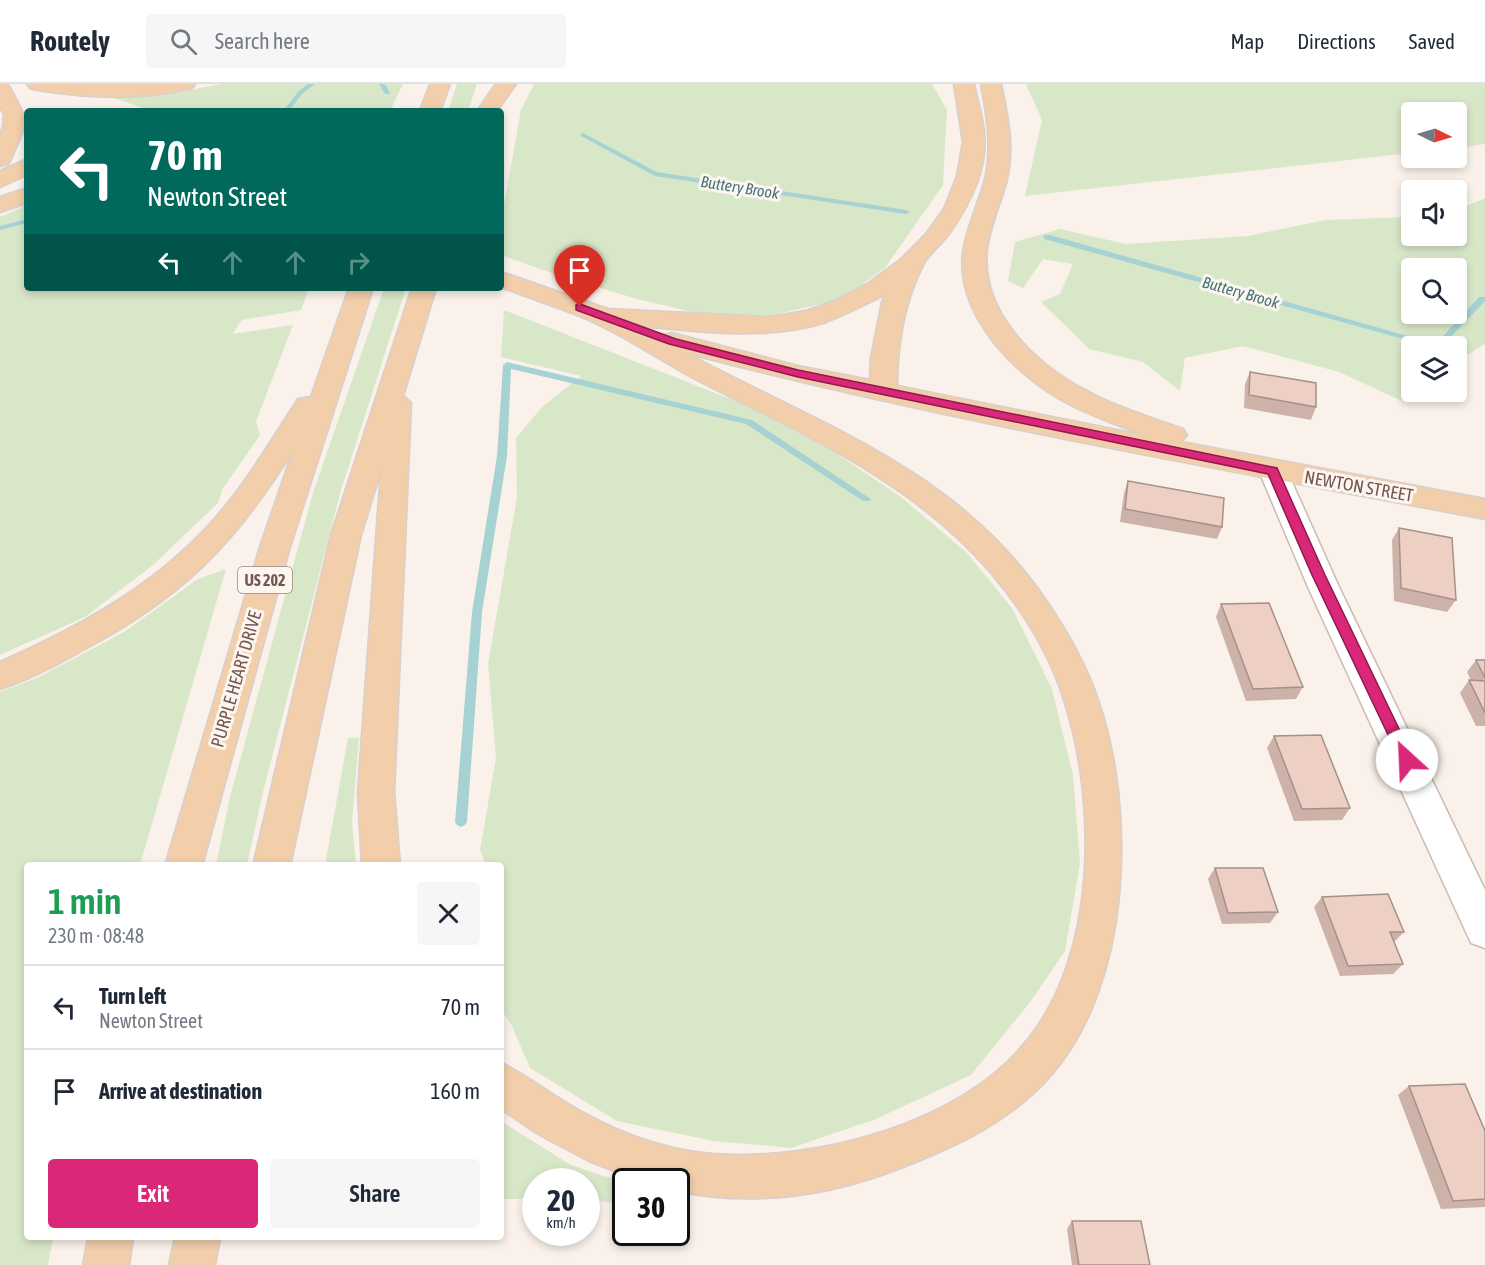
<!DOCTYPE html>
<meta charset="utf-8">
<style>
:root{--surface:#fff;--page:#f6f6f7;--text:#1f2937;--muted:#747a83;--line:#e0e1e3;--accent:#db2777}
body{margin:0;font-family:"Asap Condensed",sans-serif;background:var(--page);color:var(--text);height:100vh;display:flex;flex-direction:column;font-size:22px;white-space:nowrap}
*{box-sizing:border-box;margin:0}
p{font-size:20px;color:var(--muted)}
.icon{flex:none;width:33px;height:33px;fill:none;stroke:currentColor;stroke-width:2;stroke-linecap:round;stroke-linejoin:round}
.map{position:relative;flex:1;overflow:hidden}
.side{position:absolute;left:24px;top:778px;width:480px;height:378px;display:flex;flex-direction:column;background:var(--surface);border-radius:6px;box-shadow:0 3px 9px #0003}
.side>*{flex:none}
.hud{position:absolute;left:24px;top:24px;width:480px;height:183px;border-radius:6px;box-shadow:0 3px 9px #0003;background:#00695c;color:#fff;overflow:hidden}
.needle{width:39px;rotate:95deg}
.tools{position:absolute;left:1401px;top:18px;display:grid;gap:12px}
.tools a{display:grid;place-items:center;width:66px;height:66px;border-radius:6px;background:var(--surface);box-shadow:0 3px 9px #0003;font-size:30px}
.speed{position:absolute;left:522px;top:1084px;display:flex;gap:12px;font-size:30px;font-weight:700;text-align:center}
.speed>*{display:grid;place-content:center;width:78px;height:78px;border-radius:50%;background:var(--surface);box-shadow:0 3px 9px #0003;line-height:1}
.speed small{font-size:15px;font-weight:400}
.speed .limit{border:3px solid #111;border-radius:9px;background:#fff;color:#111}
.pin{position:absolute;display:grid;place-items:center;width:51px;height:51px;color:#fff;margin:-62px -26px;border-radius:50% 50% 50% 0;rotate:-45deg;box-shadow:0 0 6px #0007}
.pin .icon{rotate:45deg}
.me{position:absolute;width:66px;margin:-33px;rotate:335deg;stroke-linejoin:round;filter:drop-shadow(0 0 4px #0008)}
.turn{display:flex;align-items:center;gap:21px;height:126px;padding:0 24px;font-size:27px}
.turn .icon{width:78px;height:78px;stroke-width:2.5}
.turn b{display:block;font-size:42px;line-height:51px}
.lanes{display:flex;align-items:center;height:57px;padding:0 24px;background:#0003;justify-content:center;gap:30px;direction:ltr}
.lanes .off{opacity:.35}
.round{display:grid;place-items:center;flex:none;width:63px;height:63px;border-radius:6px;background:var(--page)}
.headline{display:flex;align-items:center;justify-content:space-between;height:102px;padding:0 24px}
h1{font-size:36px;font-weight:600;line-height:45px;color:#1e9e55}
.primary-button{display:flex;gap:12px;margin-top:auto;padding:12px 24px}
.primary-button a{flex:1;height:69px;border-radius:6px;background:var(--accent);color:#fff;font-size:24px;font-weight:600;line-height:69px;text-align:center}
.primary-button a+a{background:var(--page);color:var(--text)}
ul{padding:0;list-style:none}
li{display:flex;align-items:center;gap:18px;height:84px;padding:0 24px;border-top:2px solid var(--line)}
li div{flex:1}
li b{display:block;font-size:22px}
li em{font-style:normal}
header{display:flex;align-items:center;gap:36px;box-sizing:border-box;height:84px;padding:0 30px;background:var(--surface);border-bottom:2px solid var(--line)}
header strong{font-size:28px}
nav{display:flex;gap:33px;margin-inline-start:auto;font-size:21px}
.search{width:420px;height:54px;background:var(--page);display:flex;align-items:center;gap:15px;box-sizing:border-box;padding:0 21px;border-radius:6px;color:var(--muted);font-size:22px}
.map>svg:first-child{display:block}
.green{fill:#d9e7c9;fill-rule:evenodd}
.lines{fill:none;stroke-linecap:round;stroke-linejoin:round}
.stream{fill:#a7d2d3;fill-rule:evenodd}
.minor-casing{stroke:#ccb9b1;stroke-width:3}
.major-casing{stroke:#d8d0ce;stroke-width:3}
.minor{fill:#fff;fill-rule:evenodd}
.major{fill:#f2ceaa;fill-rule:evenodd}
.wall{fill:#ccb2a9}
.building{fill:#edcfc4;stroke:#a69189;stroke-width:1.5}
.route{fill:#db2777;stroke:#8e194d;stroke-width:1.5}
.labels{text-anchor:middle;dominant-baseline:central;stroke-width:6;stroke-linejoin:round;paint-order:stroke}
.far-water-label{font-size:16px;font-style:italic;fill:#457476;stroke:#fdf6f0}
.shield{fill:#fdf6f0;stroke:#9c8780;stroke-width:1.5}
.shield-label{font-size:16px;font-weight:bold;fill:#735850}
.street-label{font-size:18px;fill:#735850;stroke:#fdf6f0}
</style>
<header>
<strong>Routely</strong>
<div class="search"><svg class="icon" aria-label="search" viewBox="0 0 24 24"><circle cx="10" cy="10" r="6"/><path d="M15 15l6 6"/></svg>Search here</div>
<nav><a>Map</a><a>Directions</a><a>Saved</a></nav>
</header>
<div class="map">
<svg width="1485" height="1181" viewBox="0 0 1485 1181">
<rect width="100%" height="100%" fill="#faf2ea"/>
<g class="green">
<polygon points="222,0 403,0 390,27 151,27 111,13 178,8"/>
<polygon points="457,0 477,0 468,27 448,27"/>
<polygon points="534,0 932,0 947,26 943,101 885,184 840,216 772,231 705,231 637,215 557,191 501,171 501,138 521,26"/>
<polygon points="1026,0 1485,0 1485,60 1457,64 1456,28 1412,28 1411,69 1025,112 1042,36"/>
<path d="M1485,114V260L1457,277L1456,262H1412V308H1439L1442,315L1404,318L1339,288L1243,262L1185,274L1180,307L1143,278L1089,265L1041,218L1060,210L1073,180L1043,175L1023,204L1008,197L1015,158L1060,145L1126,160L1248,152L1325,136L1411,133L1412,152H1456L1457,126ZM1412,184H1456V230H1412Z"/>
<polygon points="27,121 27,204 309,204 301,226 242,236 232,250 293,241 256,337 260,351 222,406 218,419 153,481 85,533 0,571 0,133"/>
<polygon points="384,204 406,204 341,406 263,708 247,781 216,781 230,713 313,409"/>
<polygon points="504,226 746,321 831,366 901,413 967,469 1012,524 1052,605 1073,691 1080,779 1065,867 1031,917 971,991 876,1035 791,1064 714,1057 617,1037 530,984 511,940 501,925 501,782 486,781 480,766 496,674 488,580 517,413 516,354 542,323 581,292 501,273"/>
<polygon points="226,485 140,781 27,782 27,1154 53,1154 48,1181 0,1181 0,608 39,593 124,548 198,495"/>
<polygon points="348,654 359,654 352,738 356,781 325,781"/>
<polygon points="501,1037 571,1081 625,1099 625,1120 587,1116 586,1098 536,1098 535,1115 501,1115"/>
</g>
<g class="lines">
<g class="stream">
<polygon points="308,0 315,0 302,10 289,27 283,27 298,8"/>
<polygon points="379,0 385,0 390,9 389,10 385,10"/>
<polygon points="583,49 657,88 906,126 910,128 906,130 655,92 581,52 580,51"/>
<polygon points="27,135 27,139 0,146 0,142"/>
<polygon points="1044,151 1050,151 1436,260 1479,213 1485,213 1485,217 1442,262 1428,262 1044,155"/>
<polygon points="507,278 752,336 871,415 869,417 863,417 746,340 511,285 507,372 482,528 467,738 465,741 461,743 457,741 455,738 472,528 497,372 503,281"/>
</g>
<g class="minor-casing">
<polygon id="minor" points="1273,377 1283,380 1287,387 1339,503 1485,806 1485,864 1471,859 1308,503 1259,387 1263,380"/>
</g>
<g class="major-casing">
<g id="major">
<path d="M0,0H7L10,4C30,40 27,38 11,75L8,80L0,82V51L3,43L4,30L0,23Z"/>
<path d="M27,0H195L192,4C141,17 88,14 37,6L30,4Z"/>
<polygon points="430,0 450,0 440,27 420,27"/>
<polygon points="496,0 516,0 497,27 477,27"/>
<path d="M954,0H974C977,16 983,33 984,49C988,85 970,119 951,147C944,158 930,169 924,179C905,216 897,259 897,302L1147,352C1120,342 1093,333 1067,319C1016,292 956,232 963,169C966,145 977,123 984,99C993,66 987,33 981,0H1001C1008,33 1015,66 1006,99C1000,121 990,142 987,165C980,227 1034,279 1085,306C1116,323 1150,333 1183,345L1187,351L1181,358L1485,415V435C1218,384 949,338 686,269C814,338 949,382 1038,505C1063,540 1086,579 1099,619C1136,730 1131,898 1052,990C1013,1036 957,1062 903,1083C830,1112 754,1123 676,1107V1098H643L589,1077L538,1050L501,1025V979C524,989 543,1005 565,1018C608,1045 661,1066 712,1070C816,1078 963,1040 1029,954C1097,868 1097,720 1065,619C1051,572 1023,527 992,490C915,399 807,352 703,299C665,280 625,251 587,235C559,223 529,214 501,203V188L608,225L768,233L806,227L837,216L870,198L900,176L926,150L944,125L957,92L963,58ZM886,210L882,218L871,274L870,296L798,282L672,249L663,251L661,255L638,242C696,247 767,257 823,239C845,231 865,221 886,210Z"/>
<polygon points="27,75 27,91 0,103 0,87"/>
<polygon points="27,104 27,119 0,128 0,113"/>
<path d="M349,204H373L290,463L202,782H165L260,463L293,367C234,461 182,514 83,566C57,581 29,596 0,605V578C77,544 151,504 209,441C244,403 270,358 298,315L311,313Z"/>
<polygon points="412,204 436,204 403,312 411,319 394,708 400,782 362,782 358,708 381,386 361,451 290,782 253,782 331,451"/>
<polygon points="88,1154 133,1154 129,1181 83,1181"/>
<polygon points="175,1154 220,1154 215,1181 169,1181"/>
</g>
</g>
<use href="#minor" class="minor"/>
<use href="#major" class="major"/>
</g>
<g class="wall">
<polygon points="1250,288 1316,323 1311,336 1244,324 1245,300"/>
<polygon points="1128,397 1222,443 1217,455 1120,438 1124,409"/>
<polygon points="1399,444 1456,516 1447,528 1394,517 1392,456"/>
<polygon points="1221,520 1303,603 1296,615 1246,617 1216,533"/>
<polygon points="1476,576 1485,576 1485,642 1476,642 1460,609 1469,596 1471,596 1467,588"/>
<polygon points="1274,652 1350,724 1342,736 1294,737 1267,664"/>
<polygon points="1215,784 1278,828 1270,839 1222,840 1208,795"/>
<polygon points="1322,813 1404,848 1394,858 1403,880 1393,890 1340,892 1314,823"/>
<polygon points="1409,1002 1485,1047 1485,1123 1441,1125 1398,1011"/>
<polygon points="1072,1137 1150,1181 1072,1181 1067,1145"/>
</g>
<g class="building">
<polygon points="1250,288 1316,299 1316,323 1249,311"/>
<polygon points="1128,397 1224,414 1222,443 1125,425"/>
<polygon points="1399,444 1452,454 1456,516 1401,504"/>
<polygon points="1269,519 1303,603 1253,605 1221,520"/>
<polygon points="1476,576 1485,576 1485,594"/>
<polygon points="1469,596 1485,597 1485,629"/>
<polygon points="1321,651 1350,724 1302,725 1274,652"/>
<polygon points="1215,784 1263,784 1278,828 1228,829"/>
<polygon points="1388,810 1404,848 1390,848 1403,880 1348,882 1322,813"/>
<polygon points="1465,1000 1485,1047 1485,1115 1453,1117 1409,1002"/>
<polygon points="1072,1137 1141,1137 1150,1181 1079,1181"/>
</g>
<polygon class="route" points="580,220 676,255 798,286 1277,384 1325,491 1414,676 1412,681 1402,681 1400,676 1312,491 1268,390 798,293 669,260 576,226 576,221"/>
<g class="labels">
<g class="far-water-label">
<text transform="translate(740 103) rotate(9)">Buttery Brook</text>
<text transform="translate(1241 208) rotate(16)">Buttery Brook</text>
</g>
<rect class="shield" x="238" y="483" width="54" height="26" rx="4.5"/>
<g class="shield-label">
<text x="265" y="496">US 202</text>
</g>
<g class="street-label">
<text transform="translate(1359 402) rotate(10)">NEWTON STREET</text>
<text transform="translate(236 595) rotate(-74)">PURPLE HEART DRIVE</text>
</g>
</g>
</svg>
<div class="tools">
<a><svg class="needle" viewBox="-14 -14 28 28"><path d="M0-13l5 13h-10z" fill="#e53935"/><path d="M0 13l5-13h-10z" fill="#747a83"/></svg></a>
<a><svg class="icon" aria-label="sound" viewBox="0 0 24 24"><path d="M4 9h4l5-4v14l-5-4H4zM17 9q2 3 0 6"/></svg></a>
<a><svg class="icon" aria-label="search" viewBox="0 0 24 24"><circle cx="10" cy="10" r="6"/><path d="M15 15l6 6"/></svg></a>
<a><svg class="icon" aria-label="layers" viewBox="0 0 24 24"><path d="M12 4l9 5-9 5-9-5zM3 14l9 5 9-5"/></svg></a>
</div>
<div class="speed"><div>20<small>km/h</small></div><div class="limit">30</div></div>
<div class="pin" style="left:580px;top:223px;background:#d93025"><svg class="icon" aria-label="arrive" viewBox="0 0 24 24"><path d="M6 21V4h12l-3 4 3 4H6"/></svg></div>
<svg class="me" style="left:1407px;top:676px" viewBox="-20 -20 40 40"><circle r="19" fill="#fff"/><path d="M0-13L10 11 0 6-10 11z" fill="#db2777"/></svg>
<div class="hud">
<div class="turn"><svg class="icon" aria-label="left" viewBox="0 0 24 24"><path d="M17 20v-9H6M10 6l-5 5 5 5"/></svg><div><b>70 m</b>Newton Street</div></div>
<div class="lanes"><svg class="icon" aria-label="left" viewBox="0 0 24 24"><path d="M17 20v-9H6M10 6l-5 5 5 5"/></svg><svg class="icon off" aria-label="ahead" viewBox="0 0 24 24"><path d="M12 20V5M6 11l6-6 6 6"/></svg><svg class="icon off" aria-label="ahead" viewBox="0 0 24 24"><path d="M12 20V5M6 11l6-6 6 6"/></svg><svg class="icon off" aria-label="right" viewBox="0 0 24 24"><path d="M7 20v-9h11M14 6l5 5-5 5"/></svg></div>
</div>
<section class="side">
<div class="headline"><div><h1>1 min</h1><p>230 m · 08:48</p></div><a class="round"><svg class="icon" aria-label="close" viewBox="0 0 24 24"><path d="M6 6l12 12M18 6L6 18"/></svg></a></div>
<ul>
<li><svg class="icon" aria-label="left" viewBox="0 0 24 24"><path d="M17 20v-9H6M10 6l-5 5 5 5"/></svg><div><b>Turn left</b><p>Newton Street</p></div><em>70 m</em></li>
<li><svg class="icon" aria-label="arrive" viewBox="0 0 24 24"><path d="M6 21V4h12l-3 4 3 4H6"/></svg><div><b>Arrive at destination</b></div><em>160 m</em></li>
</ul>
<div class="primary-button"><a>Exit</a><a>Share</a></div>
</section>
</div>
